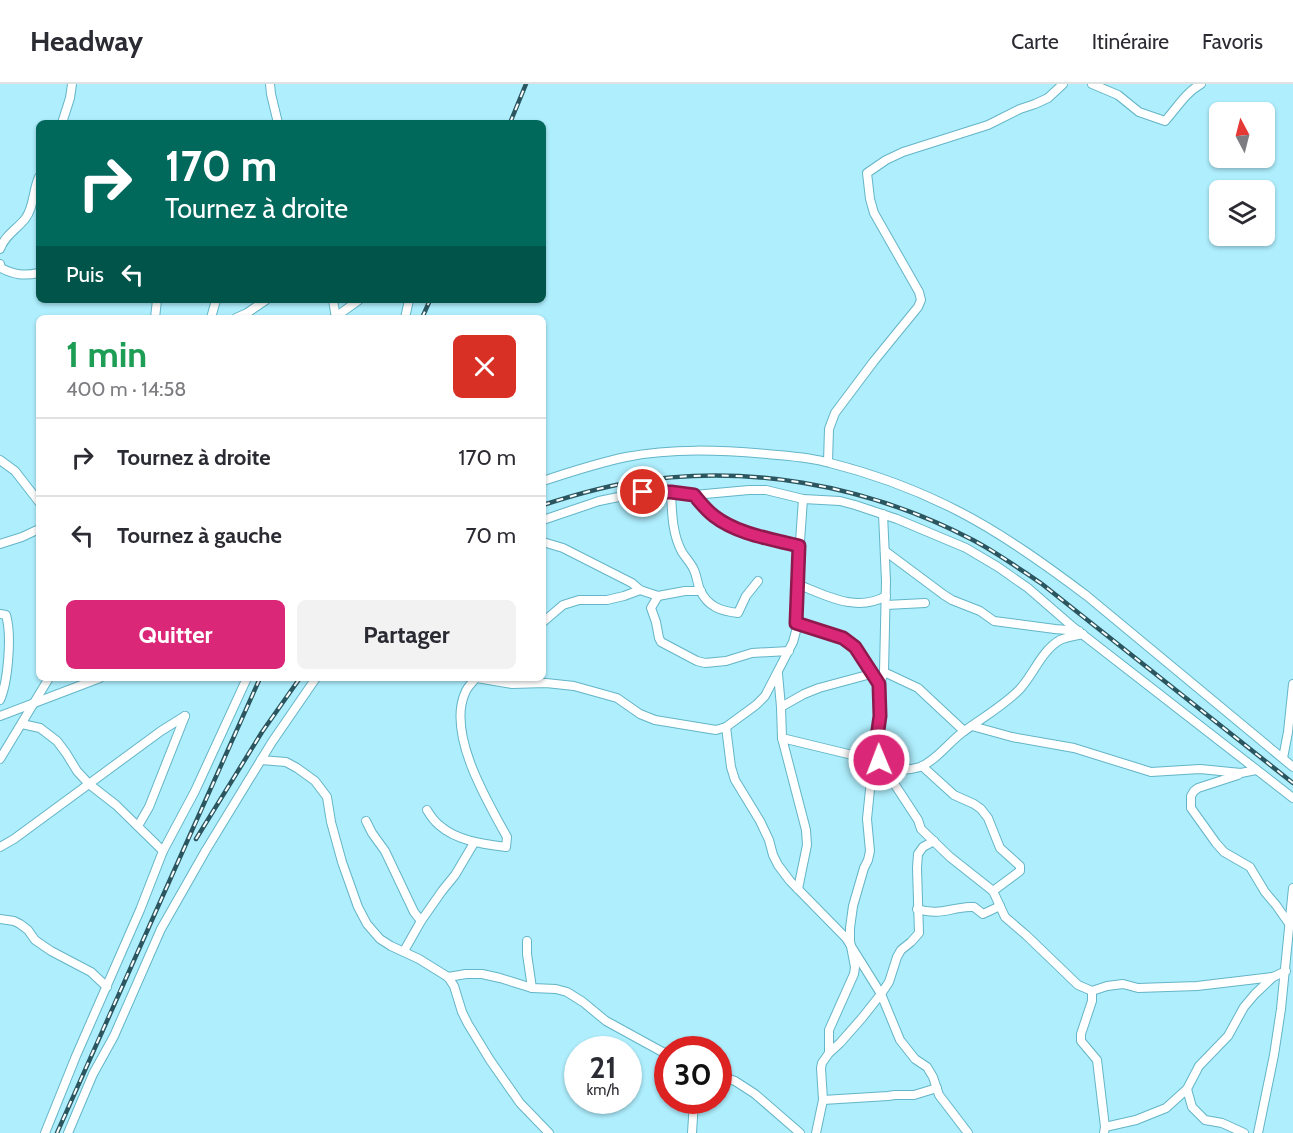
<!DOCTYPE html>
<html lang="fr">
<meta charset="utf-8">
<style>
:root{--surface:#fff;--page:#f2f2f3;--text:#2b2b33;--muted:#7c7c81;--line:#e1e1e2;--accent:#db2777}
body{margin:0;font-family:Cabin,sans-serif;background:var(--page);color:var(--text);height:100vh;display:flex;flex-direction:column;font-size:22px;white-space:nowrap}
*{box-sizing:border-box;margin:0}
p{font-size:20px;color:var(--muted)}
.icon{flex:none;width:33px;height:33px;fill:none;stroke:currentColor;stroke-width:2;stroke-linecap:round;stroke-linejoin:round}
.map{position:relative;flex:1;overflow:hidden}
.drawer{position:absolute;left:36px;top:231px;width:510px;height:366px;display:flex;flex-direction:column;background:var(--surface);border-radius:9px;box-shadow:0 2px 4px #0004}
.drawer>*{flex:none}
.banner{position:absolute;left:36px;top:36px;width:510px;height:183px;border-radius:9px;box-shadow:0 2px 4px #0004;background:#00695c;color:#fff;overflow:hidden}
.needle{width:39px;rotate:353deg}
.fabs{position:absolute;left:1209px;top:18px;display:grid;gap:12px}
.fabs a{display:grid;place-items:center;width:66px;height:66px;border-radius:9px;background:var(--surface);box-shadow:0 2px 4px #0004;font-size:30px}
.speed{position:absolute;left:564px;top:952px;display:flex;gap:12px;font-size:30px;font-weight:700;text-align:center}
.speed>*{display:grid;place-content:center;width:78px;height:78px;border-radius:50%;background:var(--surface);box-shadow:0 2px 4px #0004;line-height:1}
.speed small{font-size:15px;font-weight:400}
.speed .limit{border:9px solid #d22;background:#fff;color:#111}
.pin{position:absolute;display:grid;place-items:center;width:51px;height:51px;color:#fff;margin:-26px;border:3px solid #fff;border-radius:50%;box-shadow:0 2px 6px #0007}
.me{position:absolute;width:66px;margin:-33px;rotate:359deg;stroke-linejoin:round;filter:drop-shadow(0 0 4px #0008)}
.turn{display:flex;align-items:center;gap:21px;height:126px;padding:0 30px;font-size:27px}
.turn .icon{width:78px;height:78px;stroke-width:2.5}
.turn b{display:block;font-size:42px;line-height:51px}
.then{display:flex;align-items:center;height:57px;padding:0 30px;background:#0003;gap:12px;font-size:22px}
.round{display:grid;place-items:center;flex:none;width:63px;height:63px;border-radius:9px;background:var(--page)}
.head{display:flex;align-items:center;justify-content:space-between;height:102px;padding:0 30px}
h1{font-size:36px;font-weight:800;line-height:45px;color:#1e9e55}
.cta{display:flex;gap:12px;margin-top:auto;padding:12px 30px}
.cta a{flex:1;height:69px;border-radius:9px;background:var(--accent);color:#fff;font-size:24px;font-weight:800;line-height:69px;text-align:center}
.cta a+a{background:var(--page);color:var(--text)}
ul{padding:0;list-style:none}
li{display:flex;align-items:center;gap:18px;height:78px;padding:0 30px;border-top:2px solid var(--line)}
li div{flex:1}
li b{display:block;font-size:22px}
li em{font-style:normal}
header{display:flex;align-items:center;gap:36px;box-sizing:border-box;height:84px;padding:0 30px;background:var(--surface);border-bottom:2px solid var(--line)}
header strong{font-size:28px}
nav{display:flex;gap:33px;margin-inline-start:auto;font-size:21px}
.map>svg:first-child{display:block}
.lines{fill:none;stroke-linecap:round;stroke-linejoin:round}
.minor-casing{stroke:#63b5c7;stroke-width:10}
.minor{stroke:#fff;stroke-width:8}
.rail-casing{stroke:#2b565f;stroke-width:4.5}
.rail{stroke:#fff;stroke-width:2;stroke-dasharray:7;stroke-linecap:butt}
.route-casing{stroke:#8e194d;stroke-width:15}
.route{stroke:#db2777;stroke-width:10}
</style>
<header>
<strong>Headway</strong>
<nav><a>Carte</a><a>Itinéraire</a><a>Favoris</a></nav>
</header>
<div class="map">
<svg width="1293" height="1049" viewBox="0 0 1293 1049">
<rect width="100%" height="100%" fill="#aeeefd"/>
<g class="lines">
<g class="minor-casing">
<g id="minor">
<polyline points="270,0 271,10 278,39"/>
<path d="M1092,0L1118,11L1139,28L1165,37C1176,25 1186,8 1201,0"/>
<polyline points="62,39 70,14 72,0"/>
<path d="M0,165C5,151 17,145 25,135C34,124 33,105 39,93"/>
<path d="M0,180L1,184C14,191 24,192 39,189"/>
<polyline points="333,216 336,234"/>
<polyline points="155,234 157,216"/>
<polyline points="211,234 216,216"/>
<polyline points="236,234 247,229 266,216"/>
<polyline points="334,234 359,216"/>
<polyline points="405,234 409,216"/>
<polyline points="0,376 15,387 39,418"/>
<polyline points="828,378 829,345 835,329 874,277 918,223 921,216 919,208 874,129 870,115 867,89 886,76 903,68 988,41 1020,25 1035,20 1048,14 1063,0"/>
<path d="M543,397C570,388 598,379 626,373C673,364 720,366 767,370C788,372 810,373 830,379C874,390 917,406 958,427C1003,450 1046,481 1087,512L1293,683"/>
<path d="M671,408C672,428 672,450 682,468C685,473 690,478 693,484C697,491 697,499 700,506C708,523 721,527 738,529L746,512L758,497"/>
<path d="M694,411C700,418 706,426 714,432C737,450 771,455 799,462"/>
<polyline points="543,436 599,417 643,408 671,408 694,411 749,406 766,406 803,415 840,417 855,421 897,435 966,464 998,483 1028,504 1073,543 1293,714"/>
<polyline points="543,458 563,464 632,499 640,506 658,512 685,507 701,507"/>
<polyline points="0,460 22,453 39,445"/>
<polyline points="885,467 944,511 952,516 980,527 994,537 1055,545 1079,547"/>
<path d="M797,500C825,511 856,529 886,512"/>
<polyline points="658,512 651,524 656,538 659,554 661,558 697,577 705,579 726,577 752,569 789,567"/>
<polyline points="886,521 925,519"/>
<path d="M0,530L6,531C12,551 8,598 0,616"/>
<polyline points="543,538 563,521 579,516 607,516 624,512 640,506"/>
<polyline points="796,539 843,554 855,563 880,600"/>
<polyline points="884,588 918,604 964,647"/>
<polyline points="778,590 781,623 782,654 806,746 807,761 798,805"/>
<polyline points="477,594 512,600 546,599 574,602 617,614 640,630 655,636 716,646 726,643 756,621 765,612 793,558 796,547 797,500 803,415"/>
<polyline points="781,623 804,610 819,604 871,590"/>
<polyline points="0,632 100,594"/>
<polyline points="22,640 40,644 57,657 66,669 77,687 89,700 116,721 163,767"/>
<polyline points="972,642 1012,653 1074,664 1151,688 1200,685 1241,689 1256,686"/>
<polyline points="726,643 731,683 735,696 760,737 769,756 773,771 778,781 790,797 846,854 881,910 900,956 915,975 927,983 933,993 939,1011 968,1049"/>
<polyline points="782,654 873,676"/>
<polyline points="875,667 884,684 918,736 921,745 950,773 993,807 1005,833 1026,851 1078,901 1092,907 1107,902 1123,900 1138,904 1197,902 1273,893"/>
<polyline points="1283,674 1288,648 1293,600"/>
<polyline points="0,675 49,594"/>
<polyline points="261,676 286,678 297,684 315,697 327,713 331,738 342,778 358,823 367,840 380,855 391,862 419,875 448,893 454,902 462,928 468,940 490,976 520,1019 549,1049"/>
<polyline points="922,682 954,711 974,720 981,725 988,734 1000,764 1020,782 1020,787 993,807"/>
<path d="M884,684C897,687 907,687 920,683C937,676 949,658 963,648C982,634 1003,622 1019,606C1034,590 1041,567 1060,556C1067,553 1076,552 1083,550"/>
<polyline points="1238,691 1198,704 1194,707 1191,712 1191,724 1216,759 1224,768 1250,783 1265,808 1276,821 1290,841"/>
<path d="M427,726C430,731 434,737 439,741C457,757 483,760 506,763L507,753C487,717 447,650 465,609C467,603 472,599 476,594"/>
<polyline points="366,737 372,749 385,767 414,828 421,837"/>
<polyline points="138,742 149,723 185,632"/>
<polyline points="0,763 14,755 161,647 185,632"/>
<path d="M917,825C941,832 948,824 970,823H974L983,830L1000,822"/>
<polyline points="0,835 14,837 20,840 28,846 35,856 51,867 91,888 107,903"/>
<polyline points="527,857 527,870 532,904"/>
<polyline points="404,867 421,837 442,807 455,791 474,759"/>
<polyline points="448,893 466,890 482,890 500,894 532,904 556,905 567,908 583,918 606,937 668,971"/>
<polyline points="1092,907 1092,917 1081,950 1081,957 1097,976 1105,1043 1104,1049"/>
<polyline points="829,969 840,959 862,934 881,910 889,898 897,873 901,866 911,858 919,849 917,784 918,770 923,763 934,757"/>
<polyline points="718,991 735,997 755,1010 800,1049"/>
<polyline points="1187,1005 1192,1023 1205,1036 1222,1039 1244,1049"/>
<polyline points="823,1016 888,1012 895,1011 914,1011 937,1004"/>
<polyline points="1105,1043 1136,1036 1166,1024 1187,1005 1199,982 1228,952 1244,923 1255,910 1273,893 1286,887"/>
<polyline points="45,1049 76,972 140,826 163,767 195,707 247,594"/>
<polyline points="68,1049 93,990 114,952 161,845 206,766 272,658 316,594"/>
<polyline points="692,1049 694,1017"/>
<polyline points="816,1049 823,1016 821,984 822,979 829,969 829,946 854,890 855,883 850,857 850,844 853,822 864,784 868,776 870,767 867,735 873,676 880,632 880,600 884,588 886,497 883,430"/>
<polyline points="1258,1049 1274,971 1281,925 1293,804"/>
</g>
</g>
<use href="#minor" class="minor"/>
<g class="rail-casing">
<g id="rail">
<polyline points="510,39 526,0"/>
<polyline points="422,234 430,216"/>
<path d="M543,421C571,412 598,404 627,399C744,379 864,400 969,454C995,467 1018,484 1042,500L1293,699"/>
<polyline points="196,755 262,648 300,594"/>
<path d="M57,1049C124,897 193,746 260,594"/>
</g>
</g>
<use href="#rail" class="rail"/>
</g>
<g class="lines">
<g class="route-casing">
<path id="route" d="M643,408H671L694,411C700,418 706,426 714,432C737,450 771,455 799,462L796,539L843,554L855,563L879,600L880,632L875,667L879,676"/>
</g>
<use href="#route" class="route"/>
</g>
</svg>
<div class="fabs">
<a><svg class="needle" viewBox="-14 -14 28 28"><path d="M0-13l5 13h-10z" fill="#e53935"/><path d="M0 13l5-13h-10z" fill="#7c7c81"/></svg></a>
<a><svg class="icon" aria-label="layers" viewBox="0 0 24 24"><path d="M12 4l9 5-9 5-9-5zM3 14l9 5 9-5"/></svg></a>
</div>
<div class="speed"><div>21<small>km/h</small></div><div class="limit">30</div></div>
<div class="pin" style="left:643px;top:408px;background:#d93025"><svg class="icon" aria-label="arrive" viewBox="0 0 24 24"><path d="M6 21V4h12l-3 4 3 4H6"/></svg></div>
<svg class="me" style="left:879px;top:676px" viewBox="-20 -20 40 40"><circle r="17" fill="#db2777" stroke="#fff" stroke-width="3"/><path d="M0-11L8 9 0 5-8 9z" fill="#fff"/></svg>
<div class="banner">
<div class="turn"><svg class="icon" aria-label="right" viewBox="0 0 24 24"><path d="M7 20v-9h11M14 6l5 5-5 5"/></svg><div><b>170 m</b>Tournez à droite</div></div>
<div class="then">Puis<svg class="icon" aria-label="left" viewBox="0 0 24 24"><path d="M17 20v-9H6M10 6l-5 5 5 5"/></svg></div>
</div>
<section class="drawer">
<div class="head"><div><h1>1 min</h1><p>400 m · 14:58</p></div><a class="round" style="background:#d93025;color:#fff"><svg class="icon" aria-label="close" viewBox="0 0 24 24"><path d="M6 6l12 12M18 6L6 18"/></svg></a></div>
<ul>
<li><svg class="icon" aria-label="right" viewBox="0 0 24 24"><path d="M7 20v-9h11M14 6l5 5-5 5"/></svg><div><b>Tournez à droite</b></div><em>170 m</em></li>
<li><svg class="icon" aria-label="left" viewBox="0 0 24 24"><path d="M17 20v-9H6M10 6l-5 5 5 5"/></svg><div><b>Tournez à gauche</b></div><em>70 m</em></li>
</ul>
<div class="cta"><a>Quitter</a><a>Partager</a></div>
</section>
</div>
